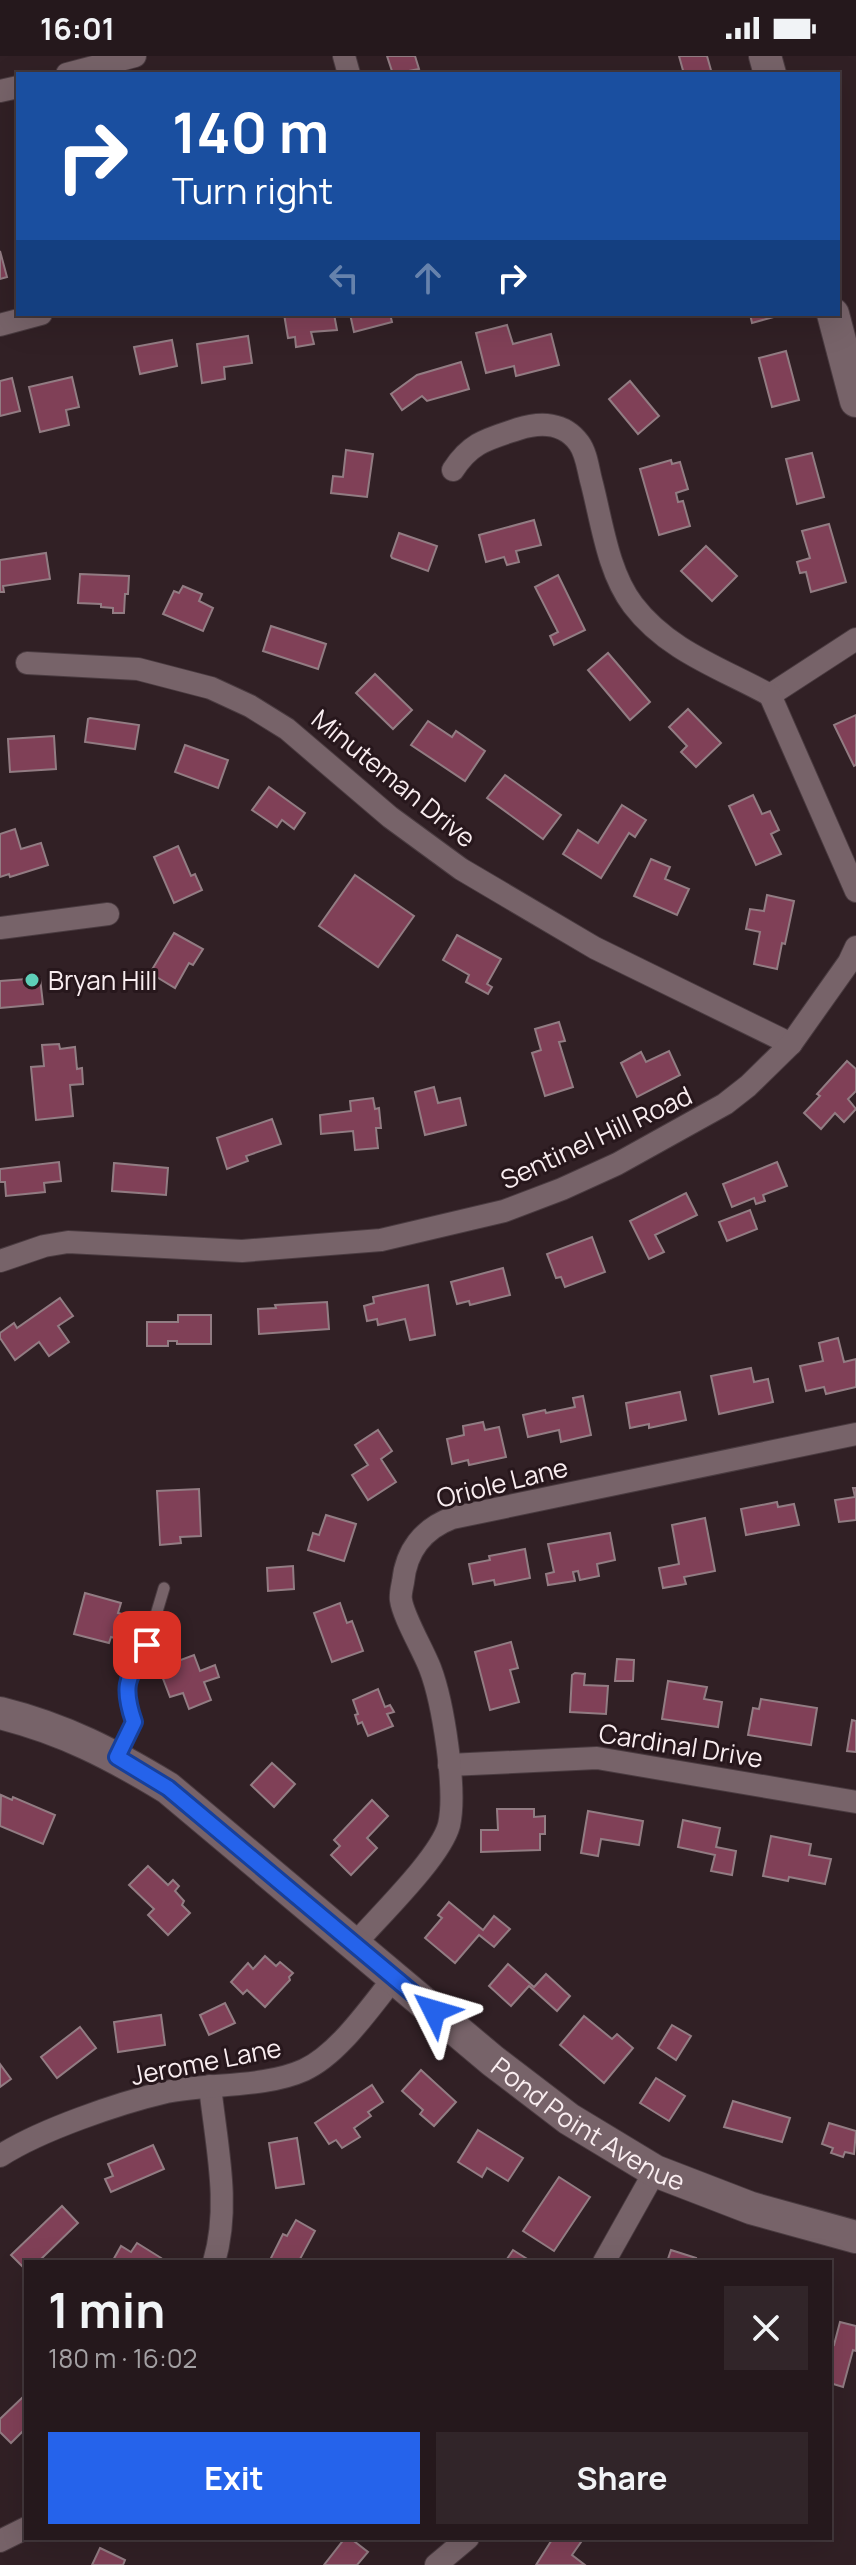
<!DOCTYPE html>
<meta charset="utf-8">
<style>
:root{--surface:#25181c;--page:#312529;--text:#f1f3f6;--muted:#a3a0a3;--line:#42373b;--accent:#2563eb}
body{margin:0;font-family:Manrope,sans-serif;background:var(--page);color:var(--text);height:100vh;display:flex;flex-direction:column;font-size:30px;white-space:nowrap}
*{box-sizing:border-box;margin:0}
p{font-size:26px;color:var(--muted)}
.icon{flex:none;width:44px;height:44px;fill:none;stroke:currentColor;stroke-width:2;stroke-linecap:round;stroke-linejoin:round}
.map{position:relative;flex:1;overflow:hidden}
.side{position:absolute;left:24px;top:2204px;width:808px;height:280px;display:flex;flex-direction:column;background:var(--surface);border-radius:0px;box-shadow:0 8px 32px #0002,0 0 0 2px var(--line)}
.side>*{flex:none}
.banner{position:absolute;left:16px;top:16px;width:824px;height:244px;border-radius:0px;box-shadow:0 8px 32px #0002,0 0 0 2px var(--line);background:#1a4fa0;color:#fff;overflow:hidden}
.pin{position:absolute;display:grid;place-items:center;width:68px;height:68px;color:#fff;margin:-34px;border-radius:16px;box-shadow:0 4px 12px #0006}
.me{position:absolute;width:88px;margin:-44px;rotate:310deg;stroke-linejoin:round;filter:drop-shadow(0 0 6px #0008)}
.turn{display:flex;align-items:center;gap:28px;height:168px;padding:0 24px;font-size:36px}
.turn .icon{width:104px;height:104px;stroke-width:2.5}
.turn b{display:block;font-size:56px;line-height:68px}
.lanes{display:flex;align-items:center;height:76px;padding:0 24px;background:#0003;justify-content:center;gap:40px;direction:ltr}
.lanes .off{opacity:.35}
.round{display:grid;place-items:center;flex:none;width:84px;height:84px;border-radius:0px;background:var(--page)}
.summary{display:flex;align-items:center;justify-content:space-between;height:136px;padding:0 24px}
h1{font-size:48px;font-weight:700;line-height:60px}
.action{display:flex;gap:16px;margin-top:auto;padding:16px 24px}
.action a{flex:1;height:92px;border-radius:0px;background:var(--accent);color:#fff;font-size:32px;font-weight:700;line-height:92px;text-align:center}
.action a+a{background:var(--page);color:var(--text)}
.status{display:flex;justify-content:space-between;align-items:center;height:56px;padding:0 40px;background:var(--surface);direction:ltr}
.status svg{height:22px;fill:currentColor}
.map>svg:first-child{display:block}
.building{fill:#804057;stroke:#927c83;stroke-width:2}
.lines{fill:none;stroke-linecap:round;stroke-linejoin:round}
.lane-casing{stroke:#4a3b40;stroke-width:13}
.street-casing{stroke:#4a3b40;stroke-width:24}
.secondary-casing{stroke:#4a3b40;stroke-width:34}
.lane{stroke:#776369;stroke-width:11}
.street{stroke:#776369;stroke-width:22}
.secondary{stroke:#776369;stroke-width:32}
.route-casing{stroke:#184099;stroke-width:20}
.route{stroke:#2563eb;stroke-width:14}
.poi-dot{fill:#5eceb8;stroke:#27171c;stroke-width:3}
.labels{text-anchor:middle;dominant-baseline:central;stroke-width:6;stroke-linejoin:round;paint-order:stroke}
.street-label{font-size:26px;fill:#f9edf0;stroke:#27171c}
.poi-label{font-size:26px;fill:#f9edf0;stroke:#27171c;text-anchor:start}
</style>
<div class="status"><b>16:01</b><svg viewBox="0 0 49 12"><path d="M0 12V9h3v3zM5 12V6h3v6zM10 12V3h3v9zM15 12V0h3v12zM26 1h20v11H26zM47 4h2v5h-2z"/></svg></div>
<div class="map">
<svg width="856" height="2509" viewBox="0 0 856 2509">
<rect width="100%" height="100%" fill="#312025"/>
<g class="building">
<polygon points="387,0 415,0 419,13 393,18"/>
<polygon points="679,0 707,0 712,18 684,18"/>
<polygon points="0,195 7,221 0,223"/>
<polygon points="284,258 334,258 337,274 311,276 314,288 296,291 295,281 288,282"/>
<polygon points="350,258 390,258 392,266 354,276"/>
<polygon points="750,258 776,258 777,260 752,267"/>
<polygon points="507,269 513,288 551,278 559,309 516,320 514,310 486,317 476,277"/>
<polygon points="248,280 252,307 224,311 225,323 202,327 197,288"/>
<polygon points="172,284 177,310 140,318 134,291"/>
<polygon points="786,295 799,344 772,351 759,302"/>
<polygon points="461,306 469,333 427,345 422,340 402,354 391,338 417,319"/>
<polygon points="72,321 79,351 66,354 69,369 40,376 29,331"/>
<polygon points="12,322 20,355 0,360 0,325"/>
<polygon points="630,325 659,360 638,378 609,343"/>
<polygon points="346,394 373,398 367,441 331,437 333,420 343,421"/>
<polygon points="812,397 824,441 797,448 786,403"/>
<polygon points="671,404 672,408 680,406 688,433 676,437 678,446 683,445 690,470 659,479 640,413"/>
<polygon points="534,464 541,489 516,495 519,506 507,509 504,501 486,506 479,479"/>
<polygon points="829,468 846,526 811,536 806,516 800,517 797,506 810,502 802,475"/>
<polygon points="399,477 437,490 428,515 392,502 391,500"/>
<polygon points="706,490 737,520 712,545 681,515"/>
<polygon points="46,497 50,523 3,530 4,536 0,536 0,504"/>
<polygon points="80,518 129,520 128,538 125,538 124,557 113,557 113,552 101,551 101,548 78,547"/>
<polygon points="558,519 585,574 554,589 550,580 558,576 535,531"/>
<polygon points="183,530 202,538 199,545 213,552 203,575 163,558 174,535 179,537"/>
<polygon points="271,570 326,588 318,613 263,595"/>
<polygon points="608,597 650,646 630,664 588,614"/>
<polygon points="375,618 412,654 393,673 356,637"/>
<polygon points="688,653 721,687 696,711 681,696 687,690 669,671"/>
<polygon points="856,659 856,709 854,710 834,669"/>
<polygon points="90,662 139,669 135,693 85,686 88,663"/>
<polygon points="428,665 452,681 456,675 485,695 465,725 411,689"/>
<polygon points="54,680 56,713 10,716 8,683"/>
<polygon points="185,689 228,704 218,732 175,716"/>
<polygon points="505,719 561,759 543,783 487,742"/>
<polygon points="269,731 305,757 294,773 282,764 277,771 252,754"/>
<polygon points="753,739 762,758 770,755 779,774 771,778 781,798 756,809 729,750"/>
<polygon points="622,749 646,764 635,781 629,777 601,822 563,798 578,774 598,787"/>
<polygon points="15,773 21,793 41,787 48,809 10,821 9,818 0,821 0,778"/>
<polygon points="178,790 191,820 195,818 202,834 174,847 154,801"/>
<polygon points="651,803 670,811 665,823 689,833 677,859 634,840"/>
<polygon points="355,819 414,860 378,911 319,870"/>
<polygon points="767,839 794,845 785,888 782,887 777,913 754,908 760,876 746,873 750,853 764,855"/>
<polygon points="174,877 203,893 193,909 189,907 175,932 150,917"/>
<polygon points="457,879 501,903 487,928 492,931 488,938 466,926 469,919 443,904"/>
<polygon points="40,922 43,948 0,952 0,925"/>
<polygon points="559,966 565,985 559,986 573,1031 545,1040 532,997 541,994 535,973"/>
<polygon points="59,988 60,993 75,991 77,1013 82,1012 83,1028 70,1029 73,1060 36,1064 31,1011 44,1010 42,989"/>
<polygon points="669,995 680,1019 637,1041 621,1007 641,996 646,1006"/>
<polygon points="847,1005 856,1013 856,1035 848,1043 856,1053 844,1066 835,1057 821,1073 804,1057 820,1040 817,1038"/>
<polygon points="434,1031 438,1047 460,1042 466,1069 425,1079 415,1036"/>
<polygon points="373,1042 375,1053 379,1052 381,1072 376,1072 378,1092 355,1094 353,1075 321,1078 320,1059 351,1055 350,1045"/>
<polygon points="272,1063 281,1088 246,1100 248,1105 227,1113 217,1082"/>
<polygon points="59,1106 61,1125 44,1127 45,1136 6,1140 5,1126 0,1126 0,1113"/>
<polygon points="777,1106 787,1130 763,1139 765,1145 756,1148 754,1142 732,1151 723,1128"/>
<polygon points="114,1107 168,1112 166,1139 112,1135"/>
<polygon points="686,1137 697,1159 655,1179 664,1196 649,1203 630,1165"/>
<polygon points="750,1154 757,1173 727,1185 719,1166"/>
<polygon points="592,1181 605,1216 565,1231 561,1221 556,1222 547,1198"/>
<polygon points="503,1212 510,1239 470,1249 469,1245 457,1248 451,1226"/>
<polygon points="428,1229 435,1279 410,1284 405,1263 378,1269 377,1263 367,1265 364,1250 374,1247 373,1241"/>
<polygon points="60,1242 73,1260 58,1270 69,1286 49,1300 39,1286 15,1304 0,1282 0,1277 14,1267 17,1272"/>
<polygon points="327,1246 329,1273 259,1278 258,1253 276,1252 275,1249"/>
<polygon points="178,1259 211,1259 211,1288 177,1288 177,1285 168,1285 168,1290 147,1290 147,1266 178,1266"/>
<polygon points="838,1282 844,1306 856,1303 856,1331 826,1338 824,1331 806,1335 800,1310 823,1305 819,1287"/>
<polygon points="751,1312 754,1326 768,1323 773,1346 719,1358 711,1320"/>
<polygon points="680,1336 686,1364 649,1372 649,1368 630,1372 626,1347"/>
<polygon points="583,1340 591,1379 561,1386 559,1374 528,1381 523,1359 545,1354 546,1357 575,1351 573,1342"/>
<polygon points="483,1366 485,1374 499,1371 506,1401 469,1409 468,1404 452,1408 447,1383 464,1379 463,1370"/>
<polygon points="378,1374 392,1395 381,1403 396,1426 368,1444 352,1419 368,1409 355,1389"/>
<polygon points="853,1432 856,1432 856,1464 839,1466 835,1444 855,1441"/>
<polygon points="199,1433 201,1480 180,1481 181,1487 160,1489 157,1435"/>
<polygon points="777,1446 778,1451 794,1448 799,1469 746,1479 741,1453"/>
<polygon points="326,1459 356,1468 344,1505 308,1494 313,1477 319,1479"/>
<polygon points="705,1462 715,1515 684,1521 686,1528 663,1532 659,1512 679,1508 672,1469"/>
<polygon points="610,1477 615,1504 597,1508 599,1520 580,1524 578,1515 573,1516 575,1525 548,1529 546,1518 554,1516 548,1488"/>
<polygon points="525,1493 530,1522 495,1529 494,1524 473,1528 469,1508 490,1504 489,1500"/>
<polygon points="293,1510 294,1533 268,1535 267,1512"/>
<polygon points="85,1537 121,1547 118,1557 135,1561 129,1586 111,1581 109,1587 74,1578"/>
<polygon points="340,1547 347,1567 352,1565 363,1595 332,1606 314,1557"/>
<polygon points="511,1586 518,1612 510,1614 519,1646 490,1654 475,1596"/>
<polygon points="194,1599 200,1615 215,1609 219,1621 204,1626 211,1644 189,1653 183,1637 170,1641 159,1612"/>
<polygon points="617,1603 634,1604 633,1625 615,1625"/>
<polygon points="575,1617 585,1618 584,1629 608,1630 606,1658 570,1656 572,1619"/>
<polygon points="668,1625 707,1631 704,1643 722,1646 718,1671 662,1663"/>
<polygon points="378,1633 385,1651 390,1649 394,1656 387,1658 393,1670 368,1680 362,1666 358,1668 355,1659 358,1658 353,1644"/>
<polygon points="761,1643 817,1652 811,1689 748,1679 753,1652 759,1653"/>
<polygon points="852,1664 856,1665 856,1696 847,1695"/>
<polygon points="272,1707 295,1728 274,1751 251,1729"/>
<polygon points="1,1739 12,1744 13,1741 55,1759 43,1788 0,1770"/>
<polygon points="372,1744 388,1760 367,1782 377,1792 351,1819 331,1799 340,1790 334,1784"/>
<polygon points="497,1753 534,1753 534,1761 545,1760 545,1778 540,1778 540,1794 481,1796 481,1774 498,1774"/>
<polygon points="588,1755 643,1765 639,1789 601,1783 598,1800 581,1797"/>
<polygon points="683,1764 720,1772 716,1791 736,1795 732,1819 711,1815 715,1799 678,1791"/>
<polygon points="771,1780 811,1788 809,1799 831,1803 825,1828 789,1821 788,1825 763,1820"/>
<polygon points="148,1810 168,1829 173,1824 179,1830 175,1835 184,1845 182,1849 190,1857 168,1879 148,1859 154,1853 129,1829"/>
<polygon points="449,1846 483,1874 494,1860 510,1873 494,1891 479,1879 455,1907 425,1882 442,1862 438,1859"/>
<polygon points="265,1900 276,1910 280,1906 293,1917 289,1921 290,1924 265,1951 247,1934 243,1938 231,1926 248,1907 253,1913"/>
<polygon points="508,1908 534,1931 546,1918 570,1940 557,1955 529,1930 511,1950 489,1930"/>
<polygon points="225,1947 235,1967 209,1979 200,1959"/>
<polygon points="161,1959 165,1989 118,1996 114,1966"/>
<polygon points="584,1960 612,1983 617,1978 633,1992 604,2027 560,1989"/>
<polygon points="672,1969 691,1980 676,2004 658,1992"/>
<polygon points="80,1971 96,1992 57,2022 41,2001"/>
<polygon points="0,2008 11,2023 0,2031"/>
<polygon points="421,2014 456,2046 434,2070 420,2058 423,2054 402,2035"/>
<polygon points="656,2022 685,2040 669,2065 640,2047"/>
<polygon points="372,2029 383,2046 368,2056 371,2060 354,2072 360,2081 342,2092 336,2084 329,2088 315,2067"/>
<polygon points="733,2045 790,2062 782,2086 724,2071"/>
<polygon points="829,2067 856,2075 854,2098 845,2096 843,2101 831,2097 833,2092 822,2088"/>
<polygon points="478,2074 523,2102 508,2125 487,2112 482,2121 458,2106"/>
<polygon points="297,2082 304,2128 276,2132 269,2087"/>
<polygon points="153,2089 164,2113 111,2136 105,2123 113,2120 108,2108"/>
<polygon points="559,2121 590,2141 554,2195 523,2175"/>
<polygon points="62,2150 78,2167 38,2206 26,2206 26,2214 11,2199"/>
<polygon points="296,2164 315,2175 300,2203 306,2206 269,2206 283,2178 287,2180"/>
<polygon points="137,2187 161,2202 158,2206 112,2206 121,2190 131,2196"/>
<polygon points="513,2194 532,2206 505,2206"/>
<polygon points="671,2194 696,2202 695,2206 667,2206"/>
<polygon points="840,2266 856,2270 856,2295 853,2294 843,2331 830,2327 830,2288 834,2289"/>
<polygon points="26,2338 26,2372 11,2387 0,2376 0,2363"/>
<polygon points="345,2482 350,2482 368,2496 357,2509 324,2509"/>
<polygon points="553,2482 574,2482 581,2486 572,2499 585,2509 536,2509"/>
<polygon points="100,2492 125,2504 123,2509 92,2509"/>
</g>
<g class="lines">
<g class="lane-casing">
<polyline id="lane" points="117,1700 134,1666 128,1648 126,1627 147,1589 164,1532"/>
</g>
<g class="street-casing">
<g id="street">
<polyline points="344,0 349,18"/>
<polyline points="67,18 135,0"/>
<polyline points="0,35 18,31"/>
<polyline points="0,269 41,258"/>
<path d="M453,414C471,386 488,383 518,373C540,366 564,366 579,387C587,398 588,414 592,428C602,467 608,516 633,549C668,595 721,612 770,639L856,583"/>
<polyline points="27,607 138,613 211,632 250,650 287,673 390,761 461,813 595,892 791,988"/>
<polyline points="770,639 856,835"/>
<polyline points="0,872 108,858"/>
<polyline points="0,1205 44,1190 68,1186 242,1195 381,1184 504,1155 562,1133 617,1108 725,1048 748,1030 791,988 849,906 856,891"/>
<polyline points="449,1709 597,1702 856,1746"/>
<path d="M354,1889C378,1861 440,1802 449,1769C457,1734 443,1646 430,1612C423,1594 403,1560 401,1544C400,1539 402,1531 403,1526C406,1495 423,1473 452,1462L856,1378"/>
<path d="M210,2030C216,2088 231,2149 214,2206"/>
<path d="M0,2100C40,2074 119,2047 166,2036C209,2027 264,2032 304,2014C339,1998 370,1951 394,1922"/>
<polyline points="604,2206 655,2115"/>
<polyline points="0,2485 26,2472"/>
<polyline points="436,2509 468,2482"/>
</g>
</g>
<g class="secondary-casing">
<g id="secondary">
<polyline points="765,0 770,18"/>
<polyline points="833,258 856,345"/>
<path id="s1" d="M0,1657C64,1673 112,1698 168,1732L493,2005L569,2063L655,2115L751,2152L856,2181"/>
</g>
</g>
<use href="#lane" class="lane"/>
<use href="#street" class="street"/>
<use href="#secondary" class="secondary"/>
</g>
<g class="lines">
<g class="route-casing">
<path id="route" d="M147,1589C128,1622 121,1628 134,1666L117,1701L168,1732L434,1955"/>
</g>
<use href="#route" class="route"/>
</g>
<circle class="poi-dot" cx="32" cy="924" r="8"/>
<g class="labels">
<g class="street-label">
<text transform="translate(394 722) rotate(39)">Minuteman Drive</text>
<text transform="translate(596 1081) rotate(-25)">Sentinel Hill Road</text>
<text transform="translate(502 1426) rotate(-14)">Oriole Lane</text>
<text transform="translate(681 1689) rotate(9)">Cardinal Drive</text>
<text transform="translate(206 2005) rotate(-11)">Jerome Lane</text>
<text stroke="none"><textPath href="#s1" startOffset="724">Pond Point Avenue</textPath></text>
</g>
<g class="poi-label">
<text x="48" y="924">Bryan Hill</text>
</g>
</g>
</svg>
<div class="pin" style="left:147px;top:1589px;background:#d93025"><svg class="icon" aria-label="arrive" viewBox="0 0 24 24"><path d="M6 21V4h12l-3 4 3 4H6"/></svg></div>
<svg class="me" style="left:434px;top:1955px" viewBox="-20 -20 40 40"><path d="M0-17L14 15 0 8-14 15z" fill="#2563eb" stroke="#fff" stroke-width="4"/></svg>
<div class="banner">
<div class="turn"><svg class="icon" aria-label="right" viewBox="0 0 24 24"><path d="M7 20v-9h11M14 6l5 5-5 5"/></svg><div><b>140 m</b>Turn right</div></div>
<div class="lanes"><svg class="icon off" aria-label="left" viewBox="0 0 24 24"><path d="M17 20v-9H6M10 6l-5 5 5 5"/></svg><svg class="icon off" aria-label="ahead" viewBox="0 0 24 24"><path d="M12 20V5M6 11l6-6 6 6"/></svg><svg class="icon" aria-label="right" viewBox="0 0 24 24"><path d="M7 20v-9h11M14 6l5 5-5 5"/></svg></div>
</div>
<section class="side">
<div class="summary"><div><h1>1 min</h1><p>180 m · 16:02</p></div><a class="round"><svg class="icon" aria-label="close" viewBox="0 0 24 24"><path d="M6 6l12 12M18 6L6 18"/></svg></a></div>
<div class="action"><a>Exit</a><a>Share</a></div>
</section>
</div>
